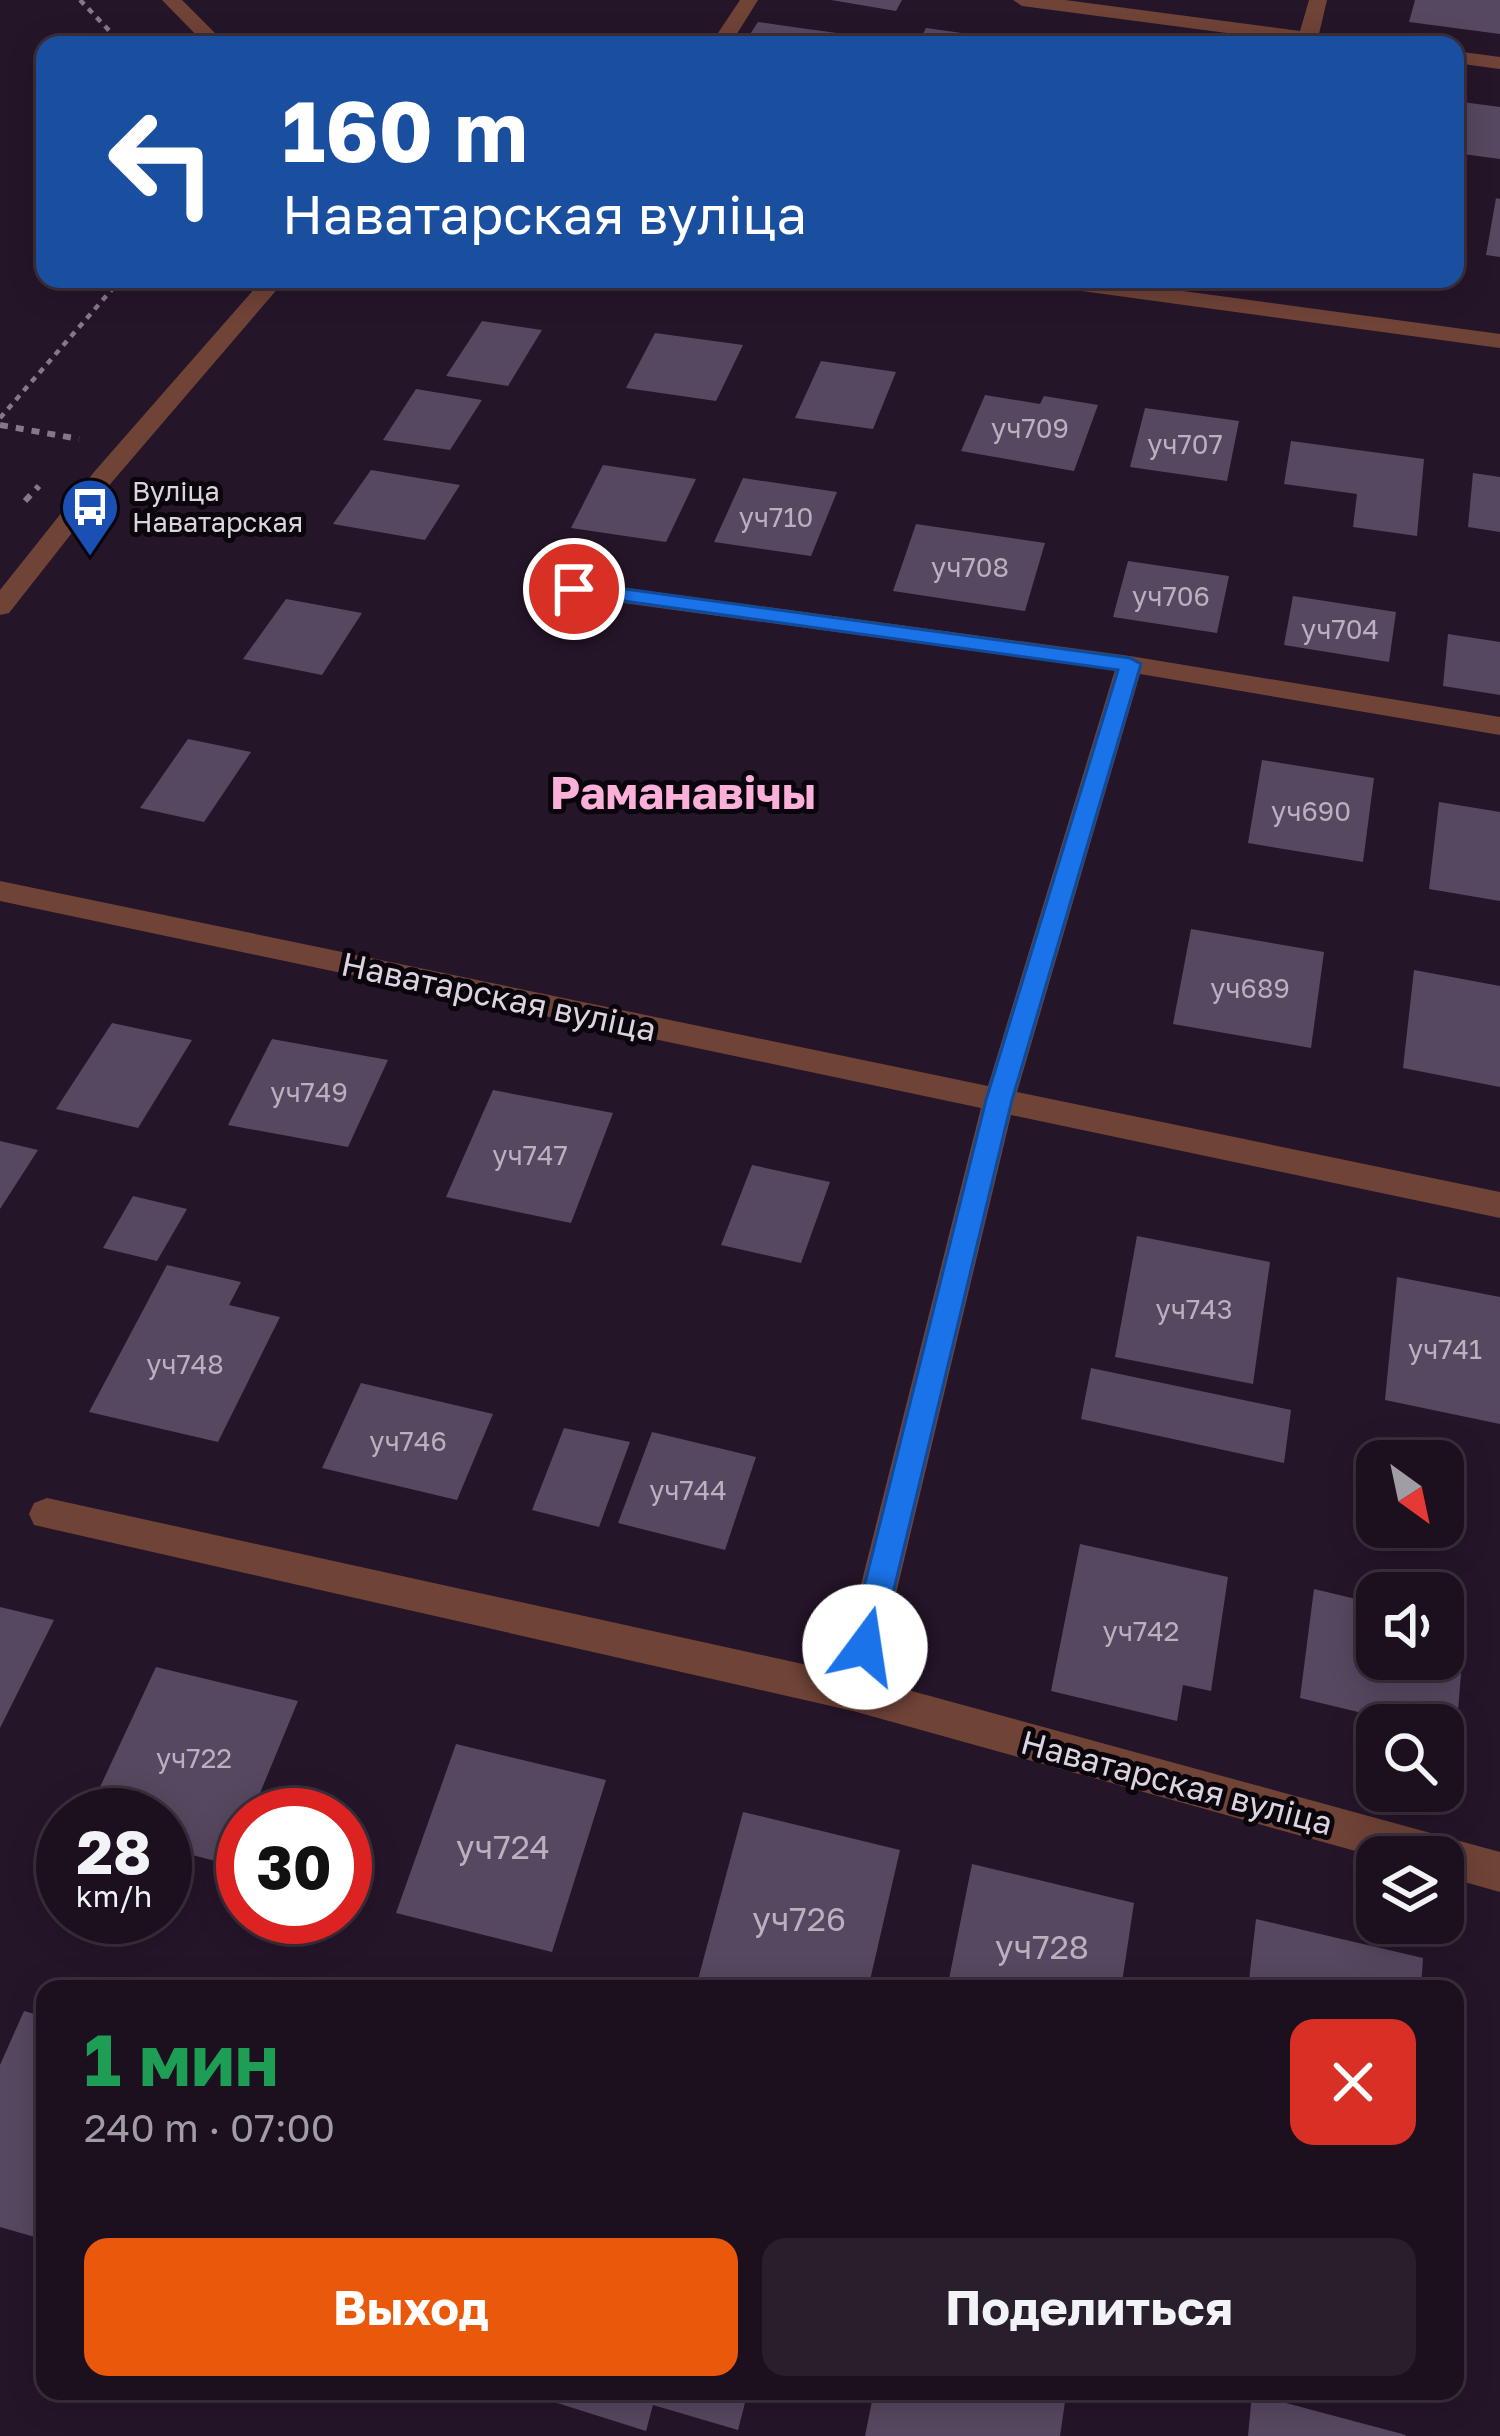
<!DOCTYPE html>
<html lang="ru">
<meta charset="utf-8">
<style>
:root{--surface:#1c101f;--page:#291e2c;--text:#f1f3f6;--muted:#a09da4;--line:#3a303d;--accent:#ea580c}
body{margin:0;font-family:"Golos Text",sans-serif;background:var(--page);color:var(--text);height:100vh;display:flex;flex-direction:column;font-size:45px;white-space:nowrap}
*{box-sizing:border-box;margin:0}
p{font-size:39px;color:var(--muted)}
.icon{flex:none;width:66px;height:66px;fill:none;stroke:currentColor;stroke-width:2;stroke-linecap:round;stroke-linejoin:round}
.map{position:relative;flex:1;overflow:hidden}
.details{position:absolute;left:36px;top:1980px;width:1428px;height:420px;display:flex;flex-direction:column;background:var(--surface);border-radius:24px;box-shadow:0 6px 30px #0003,0 0 0 3px var(--line)}
.details>*{flex:none}
.hud{position:absolute;left:36px;top:36px;width:1428px;height:252px;border-radius:24px;box-shadow:0 6px 30px #0003,0 0 0 3px var(--line);background:#1a4fa0;color:#fff;overflow:hidden}
.needle{width:78px;rotate:147deg}
.buttons{position:absolute;left:1356px;top:1440px;display:grid;gap:24px}
.buttons a{display:grid;place-items:center;width:108px;height:108px;border-radius:24px;background:var(--surface);box-shadow:0 6px 30px #0003,0 0 0 3px var(--line);font-size:60px}
.speed{position:absolute;left:36px;top:1788px;display:flex;gap:24px;font-size:60px;font-weight:700;text-align:center}
.speed>*{display:grid;place-content:center;width:156px;height:156px;border-radius:50%;background:var(--surface);box-shadow:0 6px 30px #0003,0 0 0 3px var(--line);line-height:1}
.speed small{font-size:30px;font-weight:400}
.speed .limit{border:18px solid #d22;background:#fff;color:#111}
.pin{position:absolute;display:grid;place-items:center;width:102px;height:102px;color:#fff;margin:-51px;border:6px solid #fff;border-radius:50%;box-shadow:0 3px 12px #0007}
.me{position:absolute;width:132px;margin:-66px;rotate:14deg;stroke-linejoin:round;filter:drop-shadow(0 0 9px #0008)}
.turn{display:flex;align-items:center;gap:42px;height:252px;padding:0 48px;font-size:54px}
.turn .icon{width:156px;height:156px;stroke-width:2.5}
.turn b{display:block;font-size:84px;line-height:102px}
.round{display:grid;place-items:center;flex:none;width:126px;height:126px;border-radius:24px;background:var(--page)}
.headline{display:flex;align-items:center;justify-content:space-between;height:204px;padding:0 48px}
h1{font-size:72px;font-weight:700;line-height:90px;color:#1e9e55}
.primary-button{display:flex;gap:24px;margin-top:auto;padding:24px 48px}
.primary-button a{flex:1;height:138px;border-radius:24px;background:var(--accent);color:#fff;font-size:48px;font-weight:700;line-height:138px;text-align:center}
.primary-button a+a{background:var(--page);color:var(--text)}
.map>svg:first-child{display:block}
.building{fill:#564860}
.lines{fill:none;stroke-linecap:round;stroke-linejoin:round}
.path-far1{stroke:#867889;stroke-width:4.5;stroke-dasharray:6 6;stroke-linecap:butt}
.path{stroke:#867889;stroke-width:6;stroke-dasharray:8 8;stroke-linecap:butt}
.minor{fill:#704337;fill-rule:evenodd}
.tertiary{fill:#704337;fill-rule:evenodd}
.route{fill:#1a73e8;stroke:#114b97;stroke-width:3}
.labels{text-anchor:middle;dominant-baseline:central;stroke-width:10;stroke-linejoin:round;paint-order:stroke}
.number-label{font-size:27px;fill:#bbb0bf}
.far-poi-label{font-size:27px;fill:#ddd2df;stroke:#0a050c;text-anchor:start}
.street-label{font-size:33px;fill:#ddd2df;stroke:#0a050c}
.near-number-label{font-size:33px;fill:#bbb0bf}
.district-label{font-size:45px;font-weight:bold;fill:#fab0d9;stroke:#0a050c}
</style>
<div class="map">
<svg width="1500" height="2436" viewBox="0 0 1500 2436">
<rect width="100%" height="100%" fill="#251529"/>
<g class="building">
<polygon points="831,0 902,0 896,11"/>
<polygon points="1415,0 1500,0 1500,34 1409,22"/>
<polygon points="758,22 800,28 852,35 846,45 743,45"/>
<polygon points="926,28 969,34 1022,41 1020,45 917,45"/>
<polygon points="1455,101 1500,107 1500,159 1455,153"/>
<polygon points="1496,198 1500,199 1500,257 1486,255"/>
<polygon points="482,321 542,330 508,386 446,376"/>
<polygon points="655,333 743,345 716,401 626,388"/>
<polygon points="821,361 896,372 873,429 795,418"/>
<polygon points="416,389 482,400 450,450 383,440"/>
<polygon points="985,395 1040,404 1044,396 1098,405 1074,471 961,451"/>
<polygon points="1145,408 1239,421 1227,481 1130,467"/>
<polygon points="1291,441 1424,459 1417,536 1353,527 1357,494 1284,484"/>
<polygon points="603,465 696,479 666,542 571,528"/>
<polygon points="371,470 460,485 425,540 333,524"/>
<polygon points="1473,473 1500,477 1500,532 1468,527"/>
<polygon points="743,478 837,492 811,556 714,542"/>
<polygon points="916,524 1045,543 1025,611 893,591"/>
<polygon points="1128,561 1229,576 1217,633 1113,617"/>
<polygon points="1293,596 1396,612 1389,662 1284,645"/>
<polygon points="286,599 362,613 322,675 243,659"/>
<polygon points="1448,634 1500,642 1500,695 1443,686"/>
<polygon points="188,739 251,752 204,822 140,808"/>
<polygon points="1262,760 1374,778 1363,862 1248,843"/>
<polygon points="1439,802 1500,812 1500,901 1429,889"/>
<polygon points="1191,929 1324,952 1311,1048 1173,1024"/>
<polygon points="1414,970 1500,986 1500,1087 1403,1068"/>
<polygon points="112,1023 192,1040 138,1128 56,1109"/>
<polygon points="272,1039 388,1060 348,1147 228,1125"/>
<polygon points="493,1090 613,1113 571,1223 446,1197"/>
<polygon points="0,1141 38,1150 0,1209"/>
<polygon points="752,1165 830,1182 801,1263 721,1245"/>
<polygon points="133,1196 187,1209 157,1261 103,1248"/>
<polygon points="1137,1236 1270,1262 1253,1384 1115,1357"/>
<polygon points="167,1265 241,1282 229,1305 280,1317 218,1442 89,1412"/>
<polygon points="1397,1277 1500,1297 1500,1424 1385,1400"/>
<polygon points="1091,1368 1291,1410 1284,1463 1081,1419"/>
<polygon points="361,1383 493,1414 457,1500 322,1468"/>
<polygon points="564,1428 630,1442 599,1527 532,1510"/>
<polygon points="652,1432 756,1457 725,1550 618,1523"/>
<polygon points="1080,1544 1228,1577 1211,1691 1183,1685 1177,1721 1051,1691"/>
<polygon points="1314,1589 1377,1604 1377,1659 1443,1659 1443,1619 1465,1625 1456,1735 1443,1732 1443,1725 1412,1725 1300,1698"/>
<polygon points="0,1607 54,1620 0,1728"/>
<polygon points="156,1667 298,1701 251,1815 243,1815 243,1835 231,1865 165,1848 165,1815 87,1815"/>
<polygon points="456,1744 606,1780 552,1952 396,1913"/>
<polygon points="743,1812 900,1850 868,1989 696,1987"/>
<polygon points="972,1864 1134,1903 1121,1989 947,1989"/>
<polygon points="1256,1919 1423,1958 1421,1989 1248,1989"/>
<polygon points="24,2011 45,2017 45,2240 0,2227 0,2065"/>
<polygon points="558,2391 748,2391 738,2430 653,2405 646,2431 554,2402"/>
<polygon points="874,2391 1052,2391 1066,2395 1060,2436 865,2436"/>
<polygon points="1252,2394 1406,2435 1405,2436 1248,2436"/>
</g>
<g class="lines">
<g class="path-far1">
<polyline points="80,0 123,45"/>
<polyline points="0,418 121,279"/>
</g>
<g class="path">
<polyline points="0,425 79,439"/>
<polyline points="25,501 39,486"/>
</g>
<g class="minor">
<polygon points="740,0 758,0 730,45 710,45"/>
<polygon points="1013,0 1065,0 1300,31 1309,0 1327,0 1319,34 1370,45 1317,45 1022,6"/>
<polygon points="1455,51 1500,57 1500,69 1455,63"/>
<polygon points="574,581 1130,656 1500,717 1500,735 1140,674 1017,1092 1500,1192 1500,1218 1011,1115 875,1681 1500,1852 1500,1892 1443,1876 1443,1857 1377,1857 853,1711 34,1525 29,1514 34,1503 47,1498 839,1672 981,1108 0,901 0,881 988,1086 1115,670 565,595 561,589"/>
</g>
<g class="tertiary">
<polygon points="162,0 182,0 227,45 206,45"/>
<polygon points="263,279 286,279 112,482 9,613 0,615 0,590 94,472"/>
<polygon points="1034,279 1094,279 1500,334 1500,348 1045,286"/>
</g>
</g>
<polygon class="route" points="574,582 1130,658 1141,664 1012,1100 880,1647 876,1657 865,1662 853,1657 849,1647 986,1100 1118,670 566,593 566,584"/>
<defs>
<g id="bus-pin" transform="scale(3)"><path d="M0 17L-7.5 6A9.5 9.5 0 1 1 7.5 6Z" fill="#1a4fb4" stroke="#0a050c"/><path d="M-5-6H5V4H4V6H2V4H-2V6H-4V4H-5ZM-3.5-4V0h7V-4ZM-3.5 1.2v1.5H-2V1.2ZM2 1.2v1.5H3.5V1.2Z" fill="#fff"/></g>
</defs>
<g fill-rule="evenodd">
<use href="#bus-pin" x="90" y="507"/>
</g>
<g class="labels">
<g class="number-label">
<text x="1030" y="428">уч709</text>
<text x="1185" y="444">уч707</text>
<text x="776" y="517">уч710</text>
<text x="970" y="567">уч708</text>
<text x="1171" y="596">уч706</text>
<text x="1340" y="629">уч704</text>
<text x="1311" y="811">уч690</text>
<text x="1250" y="988">уч689</text>
<text x="309" y="1092">уч749</text>
<text x="530" y="1155">уч747</text>
<text x="1194" y="1309">уч743</text>
<text x="1445" y="1349">уч741</text>
<text x="185" y="1364">уч748</text>
<text x="408" y="1441">уч746</text>
<text x="688" y="1490">уч744</text>
<text x="1141" y="1631">уч742</text>
<text x="194" y="1758">уч722</text>
</g>
<g class="far-poi-label">
<text x="132" y="491">Вуліца<tspan x="132" dy="31">Наватарская</tspan></text>
</g>
<g class="street-label">
<text transform="translate(499 996) rotate(12)">Наватарская вуліца</text>
<text transform="translate(1177 1782) rotate(15)">Наватарская вуліца</text>
</g>
<g class="near-number-label">
<text x="503" y="1846">уч724</text>
<text x="799" y="1918">уч726</text>
<text x="1042" y="1946">уч728</text>
</g>
<g class="district-label">
<text x="683" y="792">Раманавічы</text>
</g>
</g>
</svg>
<div class="buttons">
<a><svg class="needle" viewBox="-14 -14 28 28"><path d="M0-13l5 13h-10z" fill="#e53935"/><path d="M0 13l5-13h-10z" fill="#a09da4"/></svg></a>
<a><svg class="icon" aria-label="sound" viewBox="0 0 24 24"><path d="M4 9h4l5-4v14l-5-4H4zM17 9q2 3 0 6"/></svg></a>
<a><svg class="icon" aria-label="search" viewBox="0 0 24 24"><circle cx="10" cy="10" r="6"/><path d="M15 15l6 6"/></svg></a>
<a><svg class="icon" aria-label="layers" viewBox="0 0 24 24"><path d="M12 4l9 5-9 5-9-5zM3 14l9 5 9-5"/></svg></a>
</div>
<div class="speed"><div>28<small>km/h</small></div><div class="limit">30</div></div>
<div class="pin" style="left:574px;top:589px;background:#d93025"><svg class="icon" aria-label="arrive" viewBox="0 0 24 24"><path d="M6 21V4h12l-3 4 3 4H6"/></svg></div>
<svg class="me" style="left:865px;top:1647px" viewBox="-20 -20 40 40"><circle r="19" fill="#fff"/><path d="M0-13L10 11 0 6-10 11z" fill="#1a73e8"/></svg>
<div class="hud">
<div class="turn"><svg class="icon" aria-label="left" viewBox="0 0 24 24"><path d="M17 20v-9H6M10 6l-5 5 5 5"/></svg><div><b>160 m</b>Наватарская вуліца</div></div>
</div>
<section class="details">
<div class="headline"><div><h1>1 мин</h1><p>240 m · 07:00</p></div><a class="round" style="background:#d93025;color:#fff"><svg class="icon" aria-label="close" viewBox="0 0 24 24"><path d="M6 6l12 12M18 6L6 18"/></svg></a></div>
<div class="primary-button"><a>Выход</a><a>Поделиться</a></div>
</section>
</div>
